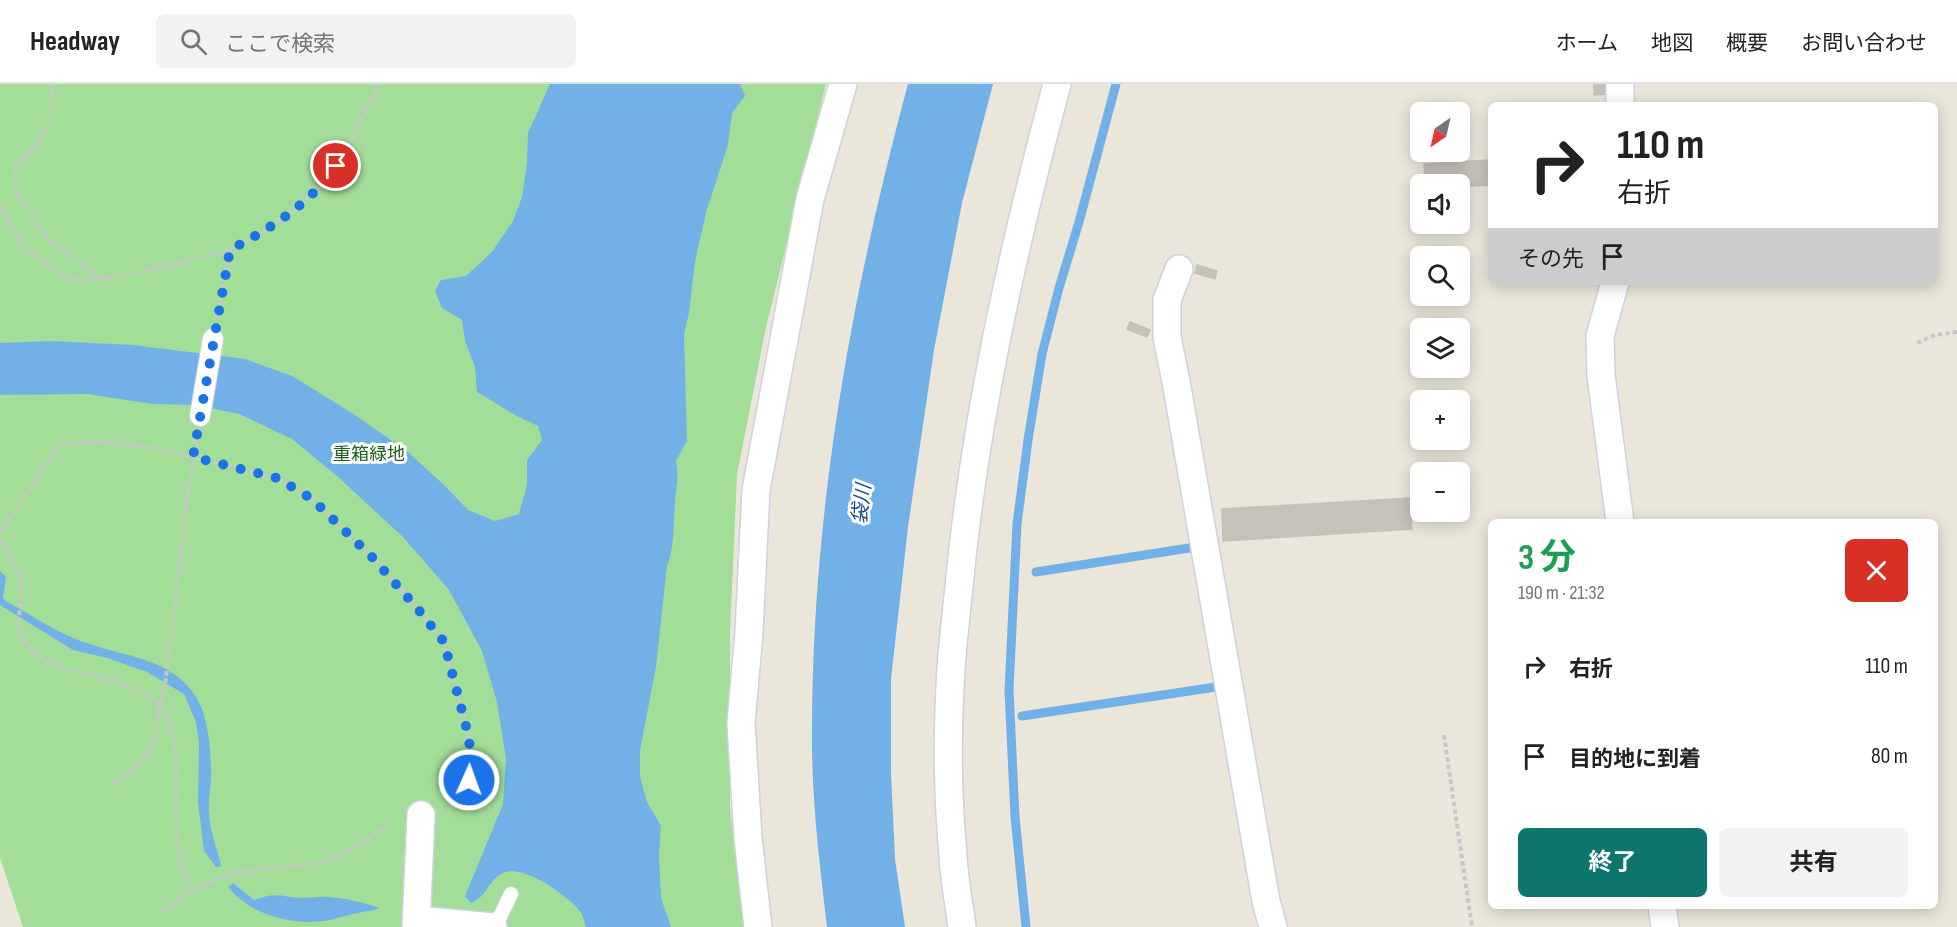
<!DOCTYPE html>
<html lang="ja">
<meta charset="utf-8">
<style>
:root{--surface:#fff;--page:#f2f2f2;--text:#222;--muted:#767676;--line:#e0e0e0;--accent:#0f766e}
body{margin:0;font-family:"Sofia Sans Condensed","Noto Sans JP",sans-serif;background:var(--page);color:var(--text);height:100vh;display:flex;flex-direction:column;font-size:22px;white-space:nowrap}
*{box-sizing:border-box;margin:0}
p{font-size:20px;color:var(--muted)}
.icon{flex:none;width:33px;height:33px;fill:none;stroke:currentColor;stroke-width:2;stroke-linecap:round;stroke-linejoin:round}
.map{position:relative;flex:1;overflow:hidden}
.details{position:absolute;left:1488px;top:435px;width:450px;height:390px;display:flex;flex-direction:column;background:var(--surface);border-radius:9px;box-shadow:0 3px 15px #0003}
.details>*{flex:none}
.top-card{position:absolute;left:1488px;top:18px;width:450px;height:183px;border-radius:9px;box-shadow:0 3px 15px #0003;background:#fff;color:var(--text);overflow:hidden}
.needle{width:39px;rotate:214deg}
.buttons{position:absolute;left:1410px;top:18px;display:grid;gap:12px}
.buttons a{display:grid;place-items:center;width:60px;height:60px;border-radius:9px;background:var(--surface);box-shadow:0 3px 15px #0003;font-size:30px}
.pin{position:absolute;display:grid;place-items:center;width:51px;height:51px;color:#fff;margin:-26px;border:3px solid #fff;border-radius:50%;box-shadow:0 2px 6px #0007}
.me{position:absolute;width:66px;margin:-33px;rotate:2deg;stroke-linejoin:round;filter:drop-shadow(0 0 4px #0008)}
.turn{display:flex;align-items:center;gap:21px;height:126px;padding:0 30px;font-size:27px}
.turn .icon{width:78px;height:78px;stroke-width:2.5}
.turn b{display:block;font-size:42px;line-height:51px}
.then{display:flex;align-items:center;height:57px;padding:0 30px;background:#0003;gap:12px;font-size:22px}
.round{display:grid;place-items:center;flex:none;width:63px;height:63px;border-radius:9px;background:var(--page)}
.summary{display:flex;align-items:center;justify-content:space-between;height:102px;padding:0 30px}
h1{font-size:36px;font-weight:700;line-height:45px;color:#1e9e55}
.action{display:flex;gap:12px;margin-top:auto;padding:12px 30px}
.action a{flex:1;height:69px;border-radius:9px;background:var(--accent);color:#fff;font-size:24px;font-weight:700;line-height:69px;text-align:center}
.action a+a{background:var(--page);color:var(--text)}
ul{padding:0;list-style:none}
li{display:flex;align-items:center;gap:18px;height:90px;padding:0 30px}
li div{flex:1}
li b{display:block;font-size:22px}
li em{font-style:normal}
header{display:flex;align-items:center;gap:36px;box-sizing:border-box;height:84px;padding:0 30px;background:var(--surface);border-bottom:2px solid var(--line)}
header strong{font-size:28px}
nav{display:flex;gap:33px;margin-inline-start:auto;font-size:21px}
.search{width:420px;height:54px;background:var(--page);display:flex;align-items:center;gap:15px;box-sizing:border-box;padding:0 21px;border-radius:9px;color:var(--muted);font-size:22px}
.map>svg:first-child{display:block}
.green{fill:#a3de99}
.water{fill:#71b1e8}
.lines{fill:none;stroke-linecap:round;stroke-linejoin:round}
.stream{stroke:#71b1e8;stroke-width:9}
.building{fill:#c5c2ba;stroke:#c5c2b4;stroke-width:1.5}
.service-casing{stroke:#d0d0e0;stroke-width:16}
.pedestrian-casing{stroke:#d0d0e0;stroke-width:22}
.minor-casing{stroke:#d0d0e0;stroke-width:30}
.path{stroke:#c7c7c7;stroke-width:4;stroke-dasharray:4.5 3;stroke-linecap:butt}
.service{stroke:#fff;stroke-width:14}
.pedestrian{stroke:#fff;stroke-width:20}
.minor{stroke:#fff;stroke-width:27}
.route{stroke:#1a73e8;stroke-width:10;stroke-dasharray:0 18}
.labels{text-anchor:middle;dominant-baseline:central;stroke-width:6;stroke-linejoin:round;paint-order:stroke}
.park-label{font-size:18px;fill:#1e601d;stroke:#fff}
.water-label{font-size:20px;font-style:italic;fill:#144e90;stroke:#fff}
</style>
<header>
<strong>Headway</strong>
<div class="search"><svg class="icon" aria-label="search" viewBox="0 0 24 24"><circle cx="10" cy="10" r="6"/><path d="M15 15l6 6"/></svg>ここで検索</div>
<nav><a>ホーム</a><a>地図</a><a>概要</a><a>お問い合わせ</a></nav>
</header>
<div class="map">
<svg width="1957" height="843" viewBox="0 0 1957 843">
<rect width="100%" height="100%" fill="#eae6da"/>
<polygon class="green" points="0,0 826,0 765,248 737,391 730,550 730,726 748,843 23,843 0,774"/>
<g class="water">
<path d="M550,0H740L745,12L732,29L728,61L707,125L695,177L689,229L684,250L687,357L676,377C679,394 676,403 675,420C673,441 675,462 667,482L656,583L640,666V693L647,718L661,742L659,772L661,814L671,843H586C584,837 583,830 579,826C565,810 521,778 501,790C487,798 489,811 471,819L465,812L503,720L506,675L497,618L482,567L449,506L403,453L337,392L292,355L239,330L196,321L153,320L87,310L0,311V259L52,257L133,261L245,275L292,292L352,329L408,368L444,401L468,426L495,437L519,430L527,401V376L542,356L538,342L515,331L477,308L475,283L465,257L462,236L442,224L435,207L441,196L466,192L492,168L513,137L522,113L527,79L528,49Z"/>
<path d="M908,0H993L962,119L934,266L908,443L891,595V690L895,775L905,843H827C820,782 812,719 812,658C811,435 850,214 908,0Z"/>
<path d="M0,487L6,493L3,514L7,518C29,529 49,544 71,553C117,574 180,570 202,625C209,643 212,678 211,697C210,708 208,718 209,729C210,749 217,763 221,782L216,783L204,767L198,718L199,659L196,638L184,610L147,588L107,574L73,566L0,521Z"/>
<path d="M233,799L254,816C276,808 279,812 300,814C309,814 319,812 328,813C344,814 364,818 379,824L375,826C359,828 345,832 330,836C295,843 250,831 228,803Z"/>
</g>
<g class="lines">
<g class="stream">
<polyline points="1036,488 1189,464"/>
<polyline points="1022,632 1216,603"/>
<polyline points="1026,843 1015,733 1009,606 1017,440 1028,356 1042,270 1059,204 1079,138 1116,0"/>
</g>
</g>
<g class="building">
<polygon points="1594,0 1607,0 1608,10 1594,11"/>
<polygon points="1491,76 1491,101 1460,103 1460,100 1425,100 1424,80"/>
<polygon points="1197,181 1217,187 1215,195 1195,189"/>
<polygon points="1130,238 1150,246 1147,253 1127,245"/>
<polygon points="1410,414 1412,445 1223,457 1222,425"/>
</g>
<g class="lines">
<g class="service-casing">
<polyline id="service" points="495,843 511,810"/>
</g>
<g class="pedestrian-casing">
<polyline id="pedestrian" points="200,332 213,255"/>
</g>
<g class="minor-casing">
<g id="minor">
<polyline points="1620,0 1620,21"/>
<polyline points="1179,185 1167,216 1167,253 1177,303 1266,817 1273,843"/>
<polyline points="1615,198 1600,252 1601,291 1620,438"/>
<polyline points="1662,822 1665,843"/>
<polyline points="417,836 493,843"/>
<polyline points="416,843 421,731"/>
<polyline points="758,843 748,754 741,639 749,549 756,406 810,115 843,0"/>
<path d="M962,843C959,819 954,795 953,771C948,716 947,658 950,603C951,573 955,542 958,512C974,338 1012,168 1057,0"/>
</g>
</g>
<g class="path">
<path d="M52,0L51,34L36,62L14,83C15,90 15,99 17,106C28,145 71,174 103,194"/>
<polyline points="0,121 23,162 64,193 82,196 116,194 230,166 273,143 322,102 349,63 378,0"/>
<polyline points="217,234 230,166"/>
<polyline points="1917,259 1935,251 1957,248"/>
<polyline points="0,449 60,360 97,358 152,363 277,394 313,415 373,474 417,524 444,558 468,650 473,684 463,717 448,723"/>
<path d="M0,457C6,467 20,487 21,497C24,528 7,548 39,572C74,597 149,591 167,633C172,646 175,660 176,673C179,705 169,786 194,805"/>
<polyline points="1444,651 1472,843"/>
<path d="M112,700C159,676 153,645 165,601L187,416L197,353"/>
<path d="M164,826C181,813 199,801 220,794C251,782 287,785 319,778C346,772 370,753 392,739"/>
</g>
<use href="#service" class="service"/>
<use href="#pedestrian" class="pedestrian"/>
<use href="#minor" class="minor"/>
</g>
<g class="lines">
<path class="route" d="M336,82C308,122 272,143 230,166L193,373L277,394L312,415L373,474L417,524L444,558L468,650L473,684L469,696"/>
</g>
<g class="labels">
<g class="park-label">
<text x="369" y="370">重箱緑地</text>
</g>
<g class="water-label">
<text transform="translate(862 420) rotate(-83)">袋川</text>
</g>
</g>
</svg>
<div class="buttons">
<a><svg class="needle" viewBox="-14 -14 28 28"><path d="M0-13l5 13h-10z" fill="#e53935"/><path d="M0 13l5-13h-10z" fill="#767676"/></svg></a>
<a><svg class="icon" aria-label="sound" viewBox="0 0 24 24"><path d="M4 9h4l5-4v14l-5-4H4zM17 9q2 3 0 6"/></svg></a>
<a><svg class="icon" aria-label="search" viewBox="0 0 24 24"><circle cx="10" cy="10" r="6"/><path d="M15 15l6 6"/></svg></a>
<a><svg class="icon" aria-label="layers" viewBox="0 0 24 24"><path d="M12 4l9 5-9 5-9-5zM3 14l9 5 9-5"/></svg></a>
<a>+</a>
<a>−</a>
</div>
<div class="pin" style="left:336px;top:82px;background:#d93025"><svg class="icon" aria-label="arrive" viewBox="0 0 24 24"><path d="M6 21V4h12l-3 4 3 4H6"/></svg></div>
<svg class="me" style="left:469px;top:696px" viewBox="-20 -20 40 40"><circle r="17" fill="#1a73e8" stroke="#fff" stroke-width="3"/><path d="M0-11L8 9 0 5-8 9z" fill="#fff"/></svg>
<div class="top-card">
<div class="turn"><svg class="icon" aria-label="right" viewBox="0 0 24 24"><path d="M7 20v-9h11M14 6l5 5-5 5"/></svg><div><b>110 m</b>右折</div></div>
<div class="then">その先<svg class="icon" aria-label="arrive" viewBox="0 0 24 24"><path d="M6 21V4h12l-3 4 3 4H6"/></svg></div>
</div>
<section class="details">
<div class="summary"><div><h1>3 分</h1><p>190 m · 21:32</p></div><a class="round" style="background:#d93025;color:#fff"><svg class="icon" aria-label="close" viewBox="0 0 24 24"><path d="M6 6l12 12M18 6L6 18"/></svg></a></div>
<ul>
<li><svg class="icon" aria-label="right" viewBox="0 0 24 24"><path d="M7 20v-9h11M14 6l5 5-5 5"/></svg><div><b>右折</b></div><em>110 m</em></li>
<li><svg class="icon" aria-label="arrive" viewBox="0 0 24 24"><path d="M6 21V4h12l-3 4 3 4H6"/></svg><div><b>目的地に到着</b></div><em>80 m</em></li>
</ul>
<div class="action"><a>終了</a><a>共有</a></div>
</section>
</div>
